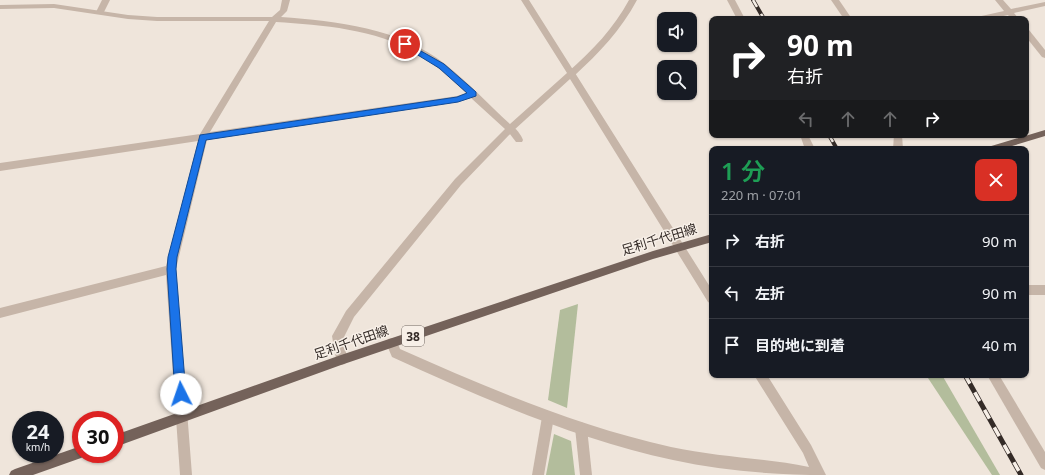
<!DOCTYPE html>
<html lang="ja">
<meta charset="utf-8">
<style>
:root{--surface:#171b24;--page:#20242c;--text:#f1f3f6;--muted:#9ea1a6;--line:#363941}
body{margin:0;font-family:"Noto Sans","Noto Sans JP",sans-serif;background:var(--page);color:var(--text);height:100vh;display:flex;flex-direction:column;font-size:15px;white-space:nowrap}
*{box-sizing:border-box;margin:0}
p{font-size:13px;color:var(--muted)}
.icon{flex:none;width:22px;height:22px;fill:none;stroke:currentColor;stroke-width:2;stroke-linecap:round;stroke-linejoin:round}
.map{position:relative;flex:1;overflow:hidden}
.drawer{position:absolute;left:709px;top:146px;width:320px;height:232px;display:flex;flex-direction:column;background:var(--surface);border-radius:8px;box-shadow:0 1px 3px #0004}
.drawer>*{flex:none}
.banner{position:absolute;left:709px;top:16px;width:320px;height:122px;border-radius:8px;box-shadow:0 1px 3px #0004;background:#202124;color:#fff;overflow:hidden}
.buttons{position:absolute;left:657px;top:12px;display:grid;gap:8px}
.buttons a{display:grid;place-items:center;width:40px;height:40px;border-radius:8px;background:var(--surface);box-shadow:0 1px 3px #0004;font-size:20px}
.speed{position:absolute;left:12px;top:411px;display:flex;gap:8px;font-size:20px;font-weight:700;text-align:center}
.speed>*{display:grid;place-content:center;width:52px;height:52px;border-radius:50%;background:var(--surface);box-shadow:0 1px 3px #0004;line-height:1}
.speed small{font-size:10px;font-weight:400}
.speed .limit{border:6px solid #d22;background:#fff;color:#111}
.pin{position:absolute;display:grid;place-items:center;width:34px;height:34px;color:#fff;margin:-17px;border:2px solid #fff;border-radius:50%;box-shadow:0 1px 4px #0007}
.me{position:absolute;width:44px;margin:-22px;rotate:356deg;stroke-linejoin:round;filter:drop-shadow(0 0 3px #0008)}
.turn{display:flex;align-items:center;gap:14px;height:84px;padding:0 12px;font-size:18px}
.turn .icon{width:52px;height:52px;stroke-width:2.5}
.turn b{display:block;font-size:28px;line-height:34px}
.lanes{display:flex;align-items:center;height:38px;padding:0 12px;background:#0003;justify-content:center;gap:20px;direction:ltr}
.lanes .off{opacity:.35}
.round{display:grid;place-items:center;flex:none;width:42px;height:42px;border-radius:8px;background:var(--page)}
.overview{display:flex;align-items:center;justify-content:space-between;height:68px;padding:0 12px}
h1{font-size:24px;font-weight:600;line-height:30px;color:#1e9e55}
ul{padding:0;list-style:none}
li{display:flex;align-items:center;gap:12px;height:52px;padding:0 12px;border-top:1px solid var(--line)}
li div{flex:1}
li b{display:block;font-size:15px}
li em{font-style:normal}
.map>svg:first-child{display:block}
.green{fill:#b3bd9c}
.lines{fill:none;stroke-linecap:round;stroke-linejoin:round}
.service{fill:#c6b5a8;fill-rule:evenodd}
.minor{fill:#c6b5a8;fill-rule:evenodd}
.tertiary{fill:#c6b5a8;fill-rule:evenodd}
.primary{fill:#74625a;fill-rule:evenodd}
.rail-far1-casing{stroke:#342b27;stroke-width:4}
.rail-casing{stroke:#342b27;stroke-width:5}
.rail-far1{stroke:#f7efe7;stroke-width:2.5;stroke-dasharray:8;stroke-linecap:butt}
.rail{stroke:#f7efe7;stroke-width:3.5;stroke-dasharray:10;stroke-linecap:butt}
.route{fill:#1a73e8;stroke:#114b97}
.labels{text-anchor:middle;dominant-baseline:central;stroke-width:3;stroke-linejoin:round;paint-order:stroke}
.shield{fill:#f7efe7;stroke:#6e6661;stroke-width:1}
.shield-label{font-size:12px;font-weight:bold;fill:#342b27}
.street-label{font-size:13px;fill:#342b27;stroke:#f7efe7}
</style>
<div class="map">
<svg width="1045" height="475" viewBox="0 0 1045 475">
<rect width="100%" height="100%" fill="#efe5db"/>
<g class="green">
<polygon points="578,304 567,408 548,400 560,310"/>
<polygon points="926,375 942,375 1000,475 992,475"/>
<polygon points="554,434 571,441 575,475 546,475"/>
</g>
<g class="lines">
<g class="service">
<polygon points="102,0 110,0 103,14 100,14 96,12"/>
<path d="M510,126C516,127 521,135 523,140L522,142H516L506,129Z"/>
<polygon points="548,411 552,413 554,417 544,475 532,475 542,417 544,413"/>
<polygon points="581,422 585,424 587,428 592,475 580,475 575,428 577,424"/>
</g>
<g class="minor">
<path d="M282,0H290L287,11L281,17C337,21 399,28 445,64C468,82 488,104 510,124L567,73L521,0H529L712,290V304L708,302L570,79L513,131L461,185L354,317L344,337L347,360L345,364L341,365L337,364L332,336L346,311L455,179L505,129L471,98L458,102L207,140L176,269L192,475H180L166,275L0,318V308L166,266L198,141L0,171V163L200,134L269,21H157L128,19L54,8L0,9V5L54,4L128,15L157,17H272L280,10ZM276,22C322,25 376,29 416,53C435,64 450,78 466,93L457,96L210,132Z"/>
<polygon points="727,0 735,0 745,19 737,19"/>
<polygon points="831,0 839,0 852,19 844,19"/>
<polygon points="995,0 1003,0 1011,9 1045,2 1045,6 1014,13 1019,19 1011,19 1008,15 990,19 976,19 977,17 1004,11"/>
<polygon points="1026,30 1029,30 1045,50 1045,58 1042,57 1026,37"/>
<polygon points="800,135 808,135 815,149 805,149"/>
<polygon points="894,135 902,135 903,149 893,149"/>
<rect x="1026" y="285" width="19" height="10"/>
<path d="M392,338L396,339L400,349C488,388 577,426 671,447C717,457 764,458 809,467L803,453L754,375H767L811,445L826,475C775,475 723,471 673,460C575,439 482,398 392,357L386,343L388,339Z"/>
<polygon points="987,375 999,375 1045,452 1045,470 1041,468"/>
</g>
<path class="tertiary" d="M629,0H637C621,30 599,53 574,76H568V72C592,51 614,28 629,0Z"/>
<g class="primary">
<polygon points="1045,130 1045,136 1002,149 986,149 988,147"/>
<polygon points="712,234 712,242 653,259 341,365 115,447 115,435 341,355 653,251"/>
<polygon points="81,446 81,454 86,454 85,456 81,458 33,475 9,475 11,471 15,469"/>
</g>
<g class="rail-far1-casing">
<g id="rail-far1">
<polyline points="753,0 764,19"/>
<polyline points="829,135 837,149"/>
</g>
</g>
<g class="rail-casing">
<polyline id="rail" points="965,375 1021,475"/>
</g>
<use href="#rail-far1" class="rail-far1"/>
<use href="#rail" class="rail"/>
</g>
<polygon class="route" points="405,42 444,64 476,92 476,96 458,102 206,140 177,257 176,269 186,394 184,398 181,400 177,398 175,394 167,269 168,257 200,135 457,97 467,93 439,68 403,46 402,44"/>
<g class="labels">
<rect class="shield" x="402" y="326" width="22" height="20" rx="3"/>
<g class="shield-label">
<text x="413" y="336">38</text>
</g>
<g class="street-label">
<text transform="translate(659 239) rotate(-17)">足利千代田線</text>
<text transform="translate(351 342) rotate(-19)">足利千代田線</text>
</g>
</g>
</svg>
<div class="buttons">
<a><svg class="icon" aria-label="sound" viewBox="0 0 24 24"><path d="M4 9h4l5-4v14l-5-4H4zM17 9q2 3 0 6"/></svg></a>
<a><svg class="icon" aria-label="search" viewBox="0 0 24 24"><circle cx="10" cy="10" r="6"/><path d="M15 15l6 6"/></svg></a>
</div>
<div class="speed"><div>24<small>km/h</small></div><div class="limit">30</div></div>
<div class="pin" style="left:405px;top:44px;background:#d93025"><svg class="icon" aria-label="arrive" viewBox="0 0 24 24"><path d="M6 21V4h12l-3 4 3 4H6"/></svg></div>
<svg class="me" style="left:181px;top:394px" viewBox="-20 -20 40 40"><circle r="19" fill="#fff"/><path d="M0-13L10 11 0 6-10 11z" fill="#1a73e8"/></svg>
<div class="banner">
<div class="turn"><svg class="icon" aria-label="right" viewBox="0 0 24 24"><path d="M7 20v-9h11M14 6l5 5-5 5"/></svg><div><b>90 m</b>右折</div></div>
<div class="lanes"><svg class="icon off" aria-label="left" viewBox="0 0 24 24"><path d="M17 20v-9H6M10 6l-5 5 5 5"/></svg><svg class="icon off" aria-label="ahead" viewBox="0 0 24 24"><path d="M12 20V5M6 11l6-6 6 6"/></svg><svg class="icon off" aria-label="ahead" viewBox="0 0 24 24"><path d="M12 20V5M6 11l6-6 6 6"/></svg><svg class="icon" aria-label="right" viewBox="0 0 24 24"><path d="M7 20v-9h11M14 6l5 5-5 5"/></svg></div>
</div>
<section class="drawer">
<div class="overview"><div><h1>1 分</h1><p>220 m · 07:01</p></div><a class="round" style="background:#d93025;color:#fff"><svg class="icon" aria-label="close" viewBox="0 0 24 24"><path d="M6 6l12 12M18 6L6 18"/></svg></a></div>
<ul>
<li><svg class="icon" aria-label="right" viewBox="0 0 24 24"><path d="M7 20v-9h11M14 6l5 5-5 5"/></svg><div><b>右折</b></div><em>90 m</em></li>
<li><svg class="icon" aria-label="left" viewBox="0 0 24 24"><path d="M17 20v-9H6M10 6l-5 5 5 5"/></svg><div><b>左折</b></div><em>90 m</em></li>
<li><svg class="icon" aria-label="arrive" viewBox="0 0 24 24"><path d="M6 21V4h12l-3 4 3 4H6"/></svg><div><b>目的地に到着</b></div><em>40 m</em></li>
</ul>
</section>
</div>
